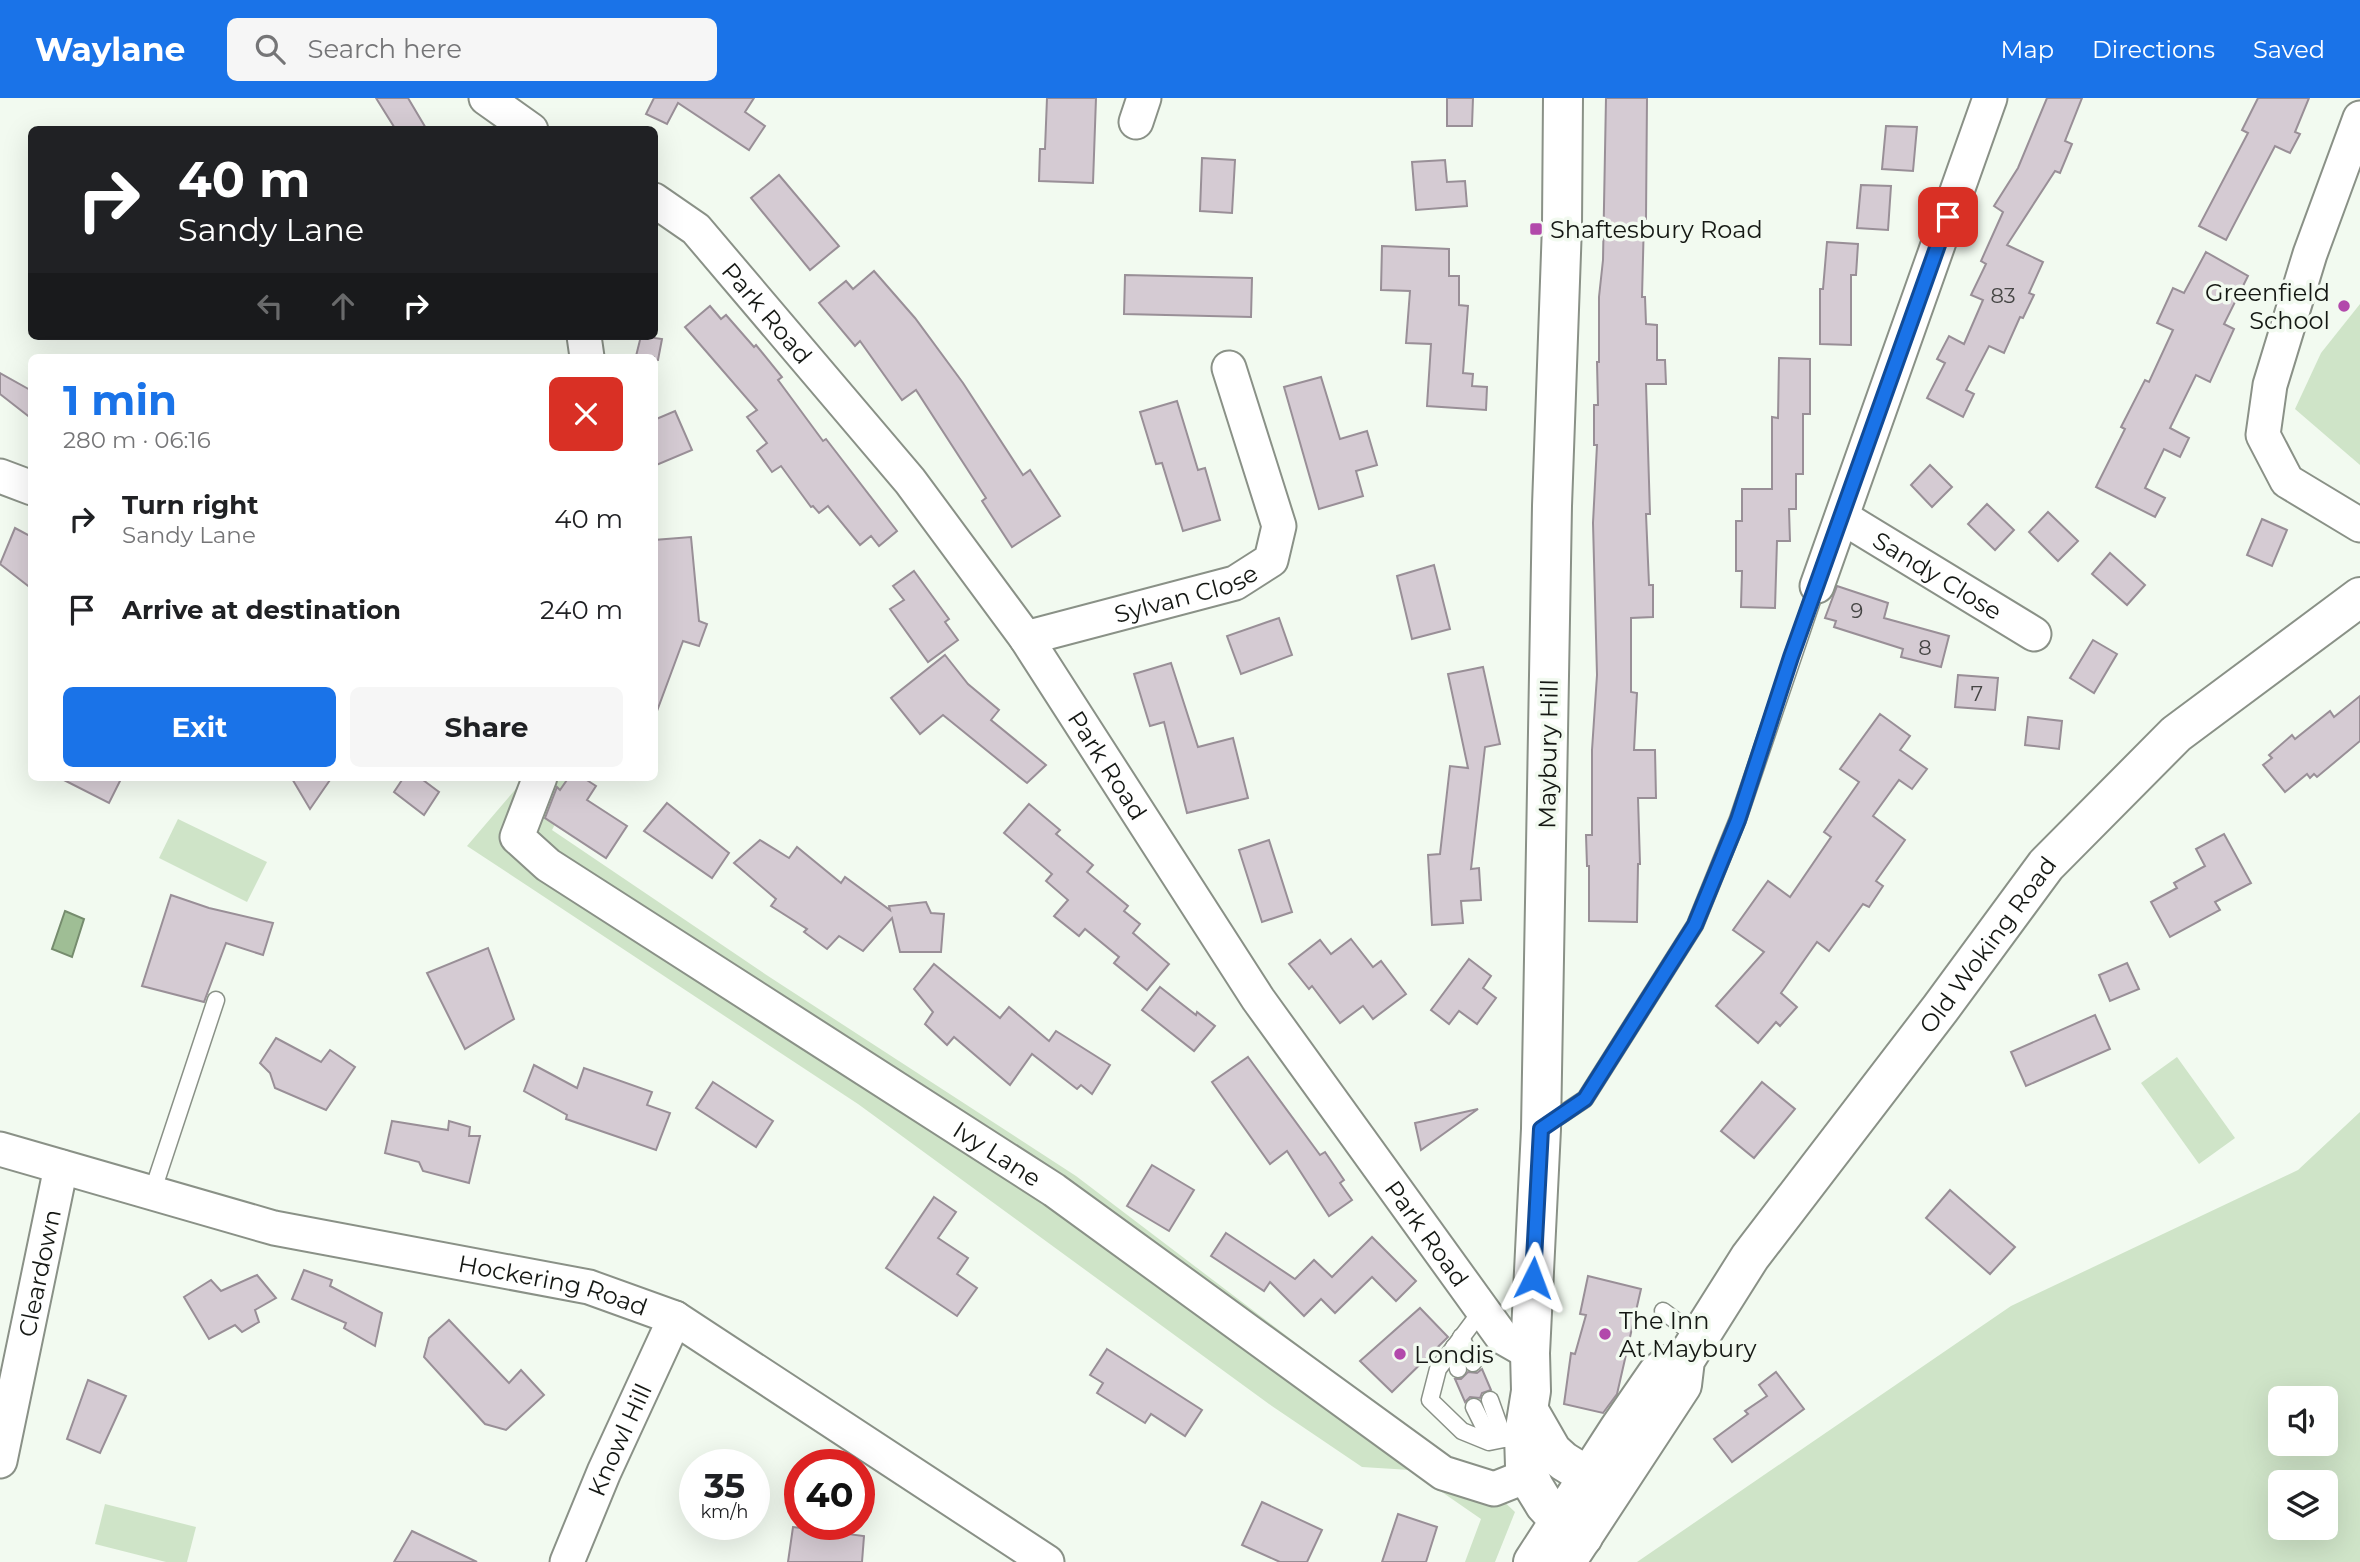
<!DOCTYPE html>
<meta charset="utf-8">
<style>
:root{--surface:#fff;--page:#f6f6f6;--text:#202124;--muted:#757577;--accent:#1a73e8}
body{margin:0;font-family:Montserrat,sans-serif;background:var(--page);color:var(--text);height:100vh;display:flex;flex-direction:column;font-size:26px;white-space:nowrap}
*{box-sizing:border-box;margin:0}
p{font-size:23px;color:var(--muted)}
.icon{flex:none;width:38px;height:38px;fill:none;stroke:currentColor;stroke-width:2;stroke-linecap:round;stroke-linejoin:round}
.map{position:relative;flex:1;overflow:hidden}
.drawer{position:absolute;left:28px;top:256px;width:630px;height:427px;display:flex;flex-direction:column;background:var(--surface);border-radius:10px;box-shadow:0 7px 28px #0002}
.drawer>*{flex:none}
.top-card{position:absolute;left:28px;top:28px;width:630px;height:214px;border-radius:10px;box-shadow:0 7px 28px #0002;background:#202124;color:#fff;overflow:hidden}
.tools{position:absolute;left:2268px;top:1288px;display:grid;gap:14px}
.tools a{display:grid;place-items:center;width:70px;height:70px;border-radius:10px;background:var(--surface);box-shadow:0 7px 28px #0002;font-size:35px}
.speed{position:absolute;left:679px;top:1351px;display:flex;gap:14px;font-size:35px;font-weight:700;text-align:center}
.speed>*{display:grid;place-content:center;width:91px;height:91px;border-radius:50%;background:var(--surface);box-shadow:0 7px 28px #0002;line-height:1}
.speed small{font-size:18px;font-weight:400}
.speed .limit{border:10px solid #d22;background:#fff;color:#111}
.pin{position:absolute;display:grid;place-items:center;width:60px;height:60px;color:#fff;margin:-30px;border-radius:14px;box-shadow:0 4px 10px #0006}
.me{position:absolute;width:77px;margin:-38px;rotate:3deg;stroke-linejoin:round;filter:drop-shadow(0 0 5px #0008)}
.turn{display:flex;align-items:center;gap:24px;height:147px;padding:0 35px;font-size:32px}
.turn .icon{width:91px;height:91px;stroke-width:2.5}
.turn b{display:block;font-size:49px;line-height:60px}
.lanes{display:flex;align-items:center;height:66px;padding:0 35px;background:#0003;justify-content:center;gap:35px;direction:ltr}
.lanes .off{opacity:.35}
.round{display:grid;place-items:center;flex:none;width:74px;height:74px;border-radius:10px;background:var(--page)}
.summary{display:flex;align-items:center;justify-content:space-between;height:119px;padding:0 35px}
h1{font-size:42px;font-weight:700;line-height:52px;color:var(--accent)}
.button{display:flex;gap:14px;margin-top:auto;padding:14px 35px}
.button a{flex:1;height:80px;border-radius:10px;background:var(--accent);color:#fff;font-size:28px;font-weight:700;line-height:80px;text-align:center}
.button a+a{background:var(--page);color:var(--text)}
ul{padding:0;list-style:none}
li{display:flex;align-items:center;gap:21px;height:91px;padding:0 35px}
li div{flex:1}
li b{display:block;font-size:26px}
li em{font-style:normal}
header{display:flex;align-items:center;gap:42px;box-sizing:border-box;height:98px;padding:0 35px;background:var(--accent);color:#fff}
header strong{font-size:33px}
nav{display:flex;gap:38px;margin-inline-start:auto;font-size:24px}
.search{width:490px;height:63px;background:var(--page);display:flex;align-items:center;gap:18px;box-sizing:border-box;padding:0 24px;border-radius:10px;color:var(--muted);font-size:26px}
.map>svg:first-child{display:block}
.green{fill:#cfe4c8;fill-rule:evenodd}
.water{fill:#9fbe95;stroke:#768c6e;stroke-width:2}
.building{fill:#d5cbd3;stroke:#998f97;stroke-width:2}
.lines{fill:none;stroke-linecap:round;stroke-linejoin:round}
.lane-casing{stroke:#8a9187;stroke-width:19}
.street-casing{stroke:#8a9187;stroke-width:37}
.secondary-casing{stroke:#8a9187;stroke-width:42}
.lane{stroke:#fff;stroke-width:16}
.street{stroke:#fff;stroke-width:33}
.secondary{stroke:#fff;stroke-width:38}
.route-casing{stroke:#114b97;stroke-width:18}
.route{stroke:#1a73e8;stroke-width:12}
.poi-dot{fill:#b249ab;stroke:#f2faf0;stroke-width:2.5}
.labels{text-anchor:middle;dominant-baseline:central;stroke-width:7;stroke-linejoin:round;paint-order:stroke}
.number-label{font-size:21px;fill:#454544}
.poi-label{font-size:24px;fill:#151814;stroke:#f2faf0;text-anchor:start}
.street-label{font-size:24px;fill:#151814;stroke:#f2faf0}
</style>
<header>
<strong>Waylane</strong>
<div class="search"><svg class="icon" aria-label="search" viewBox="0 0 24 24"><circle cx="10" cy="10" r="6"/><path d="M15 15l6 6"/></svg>Search here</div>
<nav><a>Map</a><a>Directions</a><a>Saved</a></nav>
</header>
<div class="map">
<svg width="2360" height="1464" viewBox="0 0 2360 1464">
<rect width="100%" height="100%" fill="#f2faf0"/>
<g class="green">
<polygon points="2360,206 2360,367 2295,311 2321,255"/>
<polygon points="526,679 579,679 552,732 768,878 1076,1078 1313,1258 1477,1378 1515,1414 1495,1464 1465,1464 1481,1421 1410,1372 1362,1369 1269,1306 858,1006 467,748"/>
<polygon points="178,721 267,764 247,804 159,760"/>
<polygon points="2177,959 2235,1040 2199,1066 2141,985"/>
<path d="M2360,1014V1464H1637L2011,1208L2298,1072ZM2280,1300H2326V1346H2280ZM2326,1384V1430H2280V1384Z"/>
<polygon points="105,1406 196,1429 187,1464 166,1464 95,1446"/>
</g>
<polygon class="water" points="65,813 84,821 72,859 52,851"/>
<g class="building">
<polygon points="376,0 408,0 427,32 396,32"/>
<polygon points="654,0 754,0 745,14 765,28 749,52 678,5 667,26 646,16"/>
<polygon points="1047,0 1096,0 1093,85 1039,83 1040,51 1045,51"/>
<polygon points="1447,0 1473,0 1472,28 1447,28"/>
<polygon points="1606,0 1647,0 1646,121 1644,121 1642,199 1645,199 1646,226 1657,227 1657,262 1665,262 1666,286 1646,286 1650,416 1646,416 1649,487 1653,487 1653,519 1631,520 1631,594 1637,595 1634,652 1655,652 1656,700 1638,700 1640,766 1638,766 1637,824 1589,823 1589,768 1587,768 1586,737 1592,737 1592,652 1597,577 1593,425 1597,347 1594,347 1594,307 1598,307 1597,264 1599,264 1599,199 1603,162"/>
<polygon points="2047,0 2082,0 2065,43 2072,46 2060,75 2055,73 2007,147 2043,164 2029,195 2034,197 2023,220 2020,219 2004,255 1989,248 1966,292 1974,296 1963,319 1927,300 1945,265 1937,261 1949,238 1964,246 1983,202 1971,197 1986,166 1981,163 2003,114 1994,108 2018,70"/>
<polygon points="2258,0 2309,0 2295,34 2300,36 2290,55 2275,48 2226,142 2199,128 2248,35 2242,32"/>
<polygon points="1886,28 1917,29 1913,73 1882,71"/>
<polygon points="1202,60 1235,62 1232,115 1200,113"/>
<polygon points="1445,62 1447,84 1465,83 1467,108 1416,112 1412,64"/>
<polygon points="779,77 839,148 810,172 751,100"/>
<polygon points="1861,87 1891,88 1888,132 1857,130"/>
<polygon points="1827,144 1858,146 1856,177 1851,177 1851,247 1820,246 1820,191 1823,191"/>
<polygon points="1382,148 1449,151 1449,178 1459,178 1459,207 1468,208 1463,275 1473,276 1472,288 1487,289 1486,312 1427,308 1431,246 1406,245 1410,193 1381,192"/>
<polygon points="2206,154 2248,178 2224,226 2234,231 2210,284 2196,277 2170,330 2189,340 2180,359 2164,351 2145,390 2165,400 2155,419 2096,389 2125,331 2121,329 2145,282 2149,284 2173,232 2157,225 2173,190 2184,195"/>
<polygon points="874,173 915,220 963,285 1023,377 1030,372 1060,418 1012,449 982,403 986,400 916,292 902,302 860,243 855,248 819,205 846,183 853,191"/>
<polygon points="1125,177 1252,180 1251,219 1124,216"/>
<polygon points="710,208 721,221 726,217 754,249 756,247 782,279 778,282 823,343 826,341 897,433 879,448 871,438 860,447 828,408 819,415 813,408 811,409 781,368 772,374 757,353 767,345 747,319 757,312 685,229"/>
<polygon points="641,238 662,241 658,262 654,262 654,259 636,258"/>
<polygon points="1779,260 1810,261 1810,316 1803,316 1803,376 1796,376 1796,411 1789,411 1790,443 1777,443 1775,510 1741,509 1742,473 1736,473 1736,423 1742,423 1742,391 1772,391 1772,319 1778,320"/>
<polygon points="0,275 32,293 32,321 0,296"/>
<polygon points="1321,279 1340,341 1367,333 1377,367 1356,373 1363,398 1319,411 1284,289"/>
<polygon points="1177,303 1198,372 1205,370 1220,422 1183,433 1162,365 1156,366 1140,314"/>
<polygon points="675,313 692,352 654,368 654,322"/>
<polygon points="1930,367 1952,389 1932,409 1911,387"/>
<polygon points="1987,406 2014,432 1995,452 1968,426"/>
<polygon points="2048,414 2078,443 2058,463 2029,434"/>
<polygon points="2262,421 2287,432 2272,468 2247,457"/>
<polygon points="15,430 32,439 32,491 0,466"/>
<polygon points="691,439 699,523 707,526 699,548 683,543 657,613 654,613 654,442"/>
<polygon points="2110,455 2145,487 2127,507 2092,476"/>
<polygon points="1434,467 1450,531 1412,541 1397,478"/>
<polygon points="914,473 949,521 945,524 958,542 928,564 890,511 904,502 893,488"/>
<polygon points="1837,488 1888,505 1884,520 1949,538 1941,569 1901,559 1903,551 1834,529 1836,523 1825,520"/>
<polygon points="1279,520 1292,557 1241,576 1227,538"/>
<polygon points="2093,542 2117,556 2094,595 2070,580"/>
<polygon points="945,557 968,586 999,612 991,622 1046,667 1027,685 943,617 920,636 891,600"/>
<polygon points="1171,565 1198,649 1233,640 1248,700 1187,715 1164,624 1150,628 1134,576"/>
<polygon points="1483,569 1500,646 1485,649 1471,771 1479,770 1481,802 1461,803 1463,825 1432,827 1428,757 1440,756 1450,668 1468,670 1448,576"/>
<polygon points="1958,577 1998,580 1995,612 1955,609"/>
<polygon points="2360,598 2360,643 2317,679 2314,676 2310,680 2307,676 2285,694 2263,667 2272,660 2269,657 2292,637 2295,641 2330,613 2334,619"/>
<polygon points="1880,616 1910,638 1900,652 1927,671 1912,691 1899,682 1873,718 1905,742 1876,783 1883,788 1869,809 1863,806 1829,853 1817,844 1781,895 1797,909 1780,928 1776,924 1758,945 1716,908 1764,854 1733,832 1768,783 1790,799 1831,739 1824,734 1859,684 1840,671"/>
<polygon points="2028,619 2062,623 2059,651 2025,647"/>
<polygon points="58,679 122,679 109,705"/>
<polygon points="291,679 332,679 310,711"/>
<polygon points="404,679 419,679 439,694 424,717 394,694"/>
<polygon points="569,679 582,679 596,688 587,702 627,728 606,760 545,720 557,689 560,692"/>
<polygon points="667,705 729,755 712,780 644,733"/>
<polygon points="1029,706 1060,732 1056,736 1093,767 1087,774 1128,808 1124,813 1140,826 1133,835 1169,866 1147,892 1114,865 1119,859 1085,831 1079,838 1054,818 1068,802 1046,783 1052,776 1004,735"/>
<polygon points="2224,736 2251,785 2215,804 2220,812 2170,839 2151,804 2177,790 2174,785 2205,768 2196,751"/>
<polygon points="760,742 789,760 797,749 841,785 845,779 890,812 889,808 926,804 931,815 944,816 941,854 900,854 892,820 863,853 839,838 827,851 804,834 807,831 771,808 776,801 734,765"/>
<polygon points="1269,742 1292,814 1262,824 1239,752"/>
<polygon points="171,797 209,810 273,825 263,857 226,845 204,904 142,888"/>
<polygon points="1351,841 1373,869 1381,863 1406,896 1373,921 1363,908 1340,925 1312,888 1309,891 1289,866 1320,842 1331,856"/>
<polygon points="488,850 514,921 465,951 427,875"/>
<polygon points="1469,861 1491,878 1483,890 1496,900 1477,926 1459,913 1449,926 1431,912"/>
<polygon points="2127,865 2139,891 2110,903 2099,877"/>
<polygon points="934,866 1000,920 1009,909 1049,943 1056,933 1110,967 1092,996 1081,987 1077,991 1032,956 1010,987 954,939 947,947 925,926 933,914 914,891"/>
<polygon points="1160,889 1196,917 1197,914 1215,928 1194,953 1142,912"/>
<polygon points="2095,917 2110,951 2026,988 2011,954"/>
<polygon points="276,940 321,964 330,952 355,969 326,1012 275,990 270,975 260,965"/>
<polygon points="1248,959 1320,1057 1325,1054 1344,1082 1340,1085 1352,1102 1329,1118 1287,1053 1270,1066 1212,984"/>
<polygon points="534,967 577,990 584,970 652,994 647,1007 670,1015 656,1052 566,1021 567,1017 524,993"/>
<polygon points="713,984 773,1023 756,1049 696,1010"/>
<polygon points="1762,984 1795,1011 1754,1060 1721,1033"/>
<polygon points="1478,1011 1421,1052 1415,1025"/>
<polygon points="392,1023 448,1032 449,1023 470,1029 469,1038 480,1038 469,1085 423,1073 419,1064 385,1055"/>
<polygon points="1152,1067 1194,1092 1169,1133 1127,1108"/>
<polygon points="1950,1092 2015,1149 1990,1176 1926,1120"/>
<polygon points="934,1099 956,1114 938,1140 968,1160 957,1176 977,1190 957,1218 886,1170"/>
<polygon points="1226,1135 1295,1181 1314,1162 1332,1179 1372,1139 1416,1183 1396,1203 1372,1179 1335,1215 1321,1201 1304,1218 1270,1184 1264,1193 1211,1158"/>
<polygon points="304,1172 332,1182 330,1188 382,1215 375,1248 344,1230 346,1225 292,1201"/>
<polygon points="257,1177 276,1200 255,1212 259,1224 242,1234 235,1227 209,1241 184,1199 211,1182 221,1193"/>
<polygon points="1588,1178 1641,1191 1617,1296 1603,1315 1564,1306 1571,1255 1575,1256 1586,1217 1580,1216"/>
<polygon points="1420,1210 1448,1239 1392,1294 1360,1263"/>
<polygon points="449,1222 509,1285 521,1272 544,1297 506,1332 485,1326 424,1259 429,1240"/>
<polygon points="1107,1251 1202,1312 1185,1338 1151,1316 1145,1325 1097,1295 1103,1285 1090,1277"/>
<polygon points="1482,1271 1491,1292 1482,1295 1480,1300 1470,1299 1465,1304 1455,1281 1461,1281 1468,1274 1477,1275"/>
<polygon points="1776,1274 1804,1311 1732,1364 1714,1341 1748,1316 1745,1313 1767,1298 1759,1287"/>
<polygon points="88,1282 126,1298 100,1355 67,1341"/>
<polygon points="1262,1404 1322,1432 1307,1464 1280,1464 1242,1447"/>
<polygon points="1398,1416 1437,1429 1426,1464 1382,1464"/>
<polygon points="793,1429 864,1438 862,1464 788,1464"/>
<polygon points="412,1433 477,1464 394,1464"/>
</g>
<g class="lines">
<g class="lane-casing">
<g id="lane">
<polyline points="1543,1029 1585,1001 1695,827 1738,721 1817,488"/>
<polyline points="152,1095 216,902"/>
<polyline points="1482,1212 1438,1271 1430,1302 1462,1333 1489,1344 1524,1337"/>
<polyline points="1663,1213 1700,1241"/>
<polyline points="1461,1239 1473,1265"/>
<polyline points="1454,1249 1458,1271"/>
<polyline points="1490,1302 1504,1341"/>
<polyline points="1474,1309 1491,1343"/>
</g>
</g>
<g class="street-casing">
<g id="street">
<polyline points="486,0 531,32"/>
<polyline points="2360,20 2310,156 2270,287 2263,337 2287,383 2360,427"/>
<polyline points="1136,24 1144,0"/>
<path id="s1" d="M654,102L696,131L910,383L1026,540L1258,901L1502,1239L1530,1255"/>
<polyline points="584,238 587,259"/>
<polyline points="0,378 32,390"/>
<path id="s2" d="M1842,419L2034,536"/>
<polyline points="1817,488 1990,0"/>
<path id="s3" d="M1026,540L1235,485L1271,462L1279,428L1229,270"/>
<path id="s4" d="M540,679L517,739L548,767L1054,1092L1443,1375L1494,1391L1529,1377"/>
<path id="s5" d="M0,1051L274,1130L589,1189L675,1220L1047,1464"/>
<path id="s6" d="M0,1363L61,1069"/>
<path id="s7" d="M567,1464L604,1374L675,1220"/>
</g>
</g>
<g class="secondary-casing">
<g id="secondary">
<polyline points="1563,0 1562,127 1552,408 1541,1031 1530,1255 1531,1293 1524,1337 1525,1368 1534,1389 1545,1407 1560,1423 1583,1439"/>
<polyline points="1529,1313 1552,1353 1563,1363 1610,1392"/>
<polyline points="1533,1464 1619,1331 1657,1276 1668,1267 1685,1262"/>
<path id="s8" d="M1566,1464L1682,1287L1685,1262L1750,1159L1940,911L2046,767L2176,636L2360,499"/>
</g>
</g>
<use href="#lane" class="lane"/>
<use href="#street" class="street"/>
<use href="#secondary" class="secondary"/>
</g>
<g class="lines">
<g class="route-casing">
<polyline id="route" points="1533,1180 1541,1031 1585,1001 1695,827 1738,722 1791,559 1948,119"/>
</g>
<use href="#route" class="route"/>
</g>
<g class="poi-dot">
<rect x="1529" y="124" width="14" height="14" rx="3.5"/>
<circle cx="2344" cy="208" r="7"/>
<circle cx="1605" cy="1236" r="7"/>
<circle cx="1400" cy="1256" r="7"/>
</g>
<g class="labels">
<g class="number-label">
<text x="2003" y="197">83</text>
<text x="1857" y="512">9</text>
<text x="1925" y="549">8</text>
<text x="1977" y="595">7</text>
</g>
<g class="poi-label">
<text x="1550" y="131">Shaftesbury Road</text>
<text x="2330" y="194" text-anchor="end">Greenfield<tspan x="2330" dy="28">School</tspan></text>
<text x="1619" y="1222">The Inn<tspan x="1619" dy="28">At Maybury</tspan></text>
<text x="1414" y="1256">Londis</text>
</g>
<g class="street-label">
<text stroke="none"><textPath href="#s1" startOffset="161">Park Road</textPath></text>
<text stroke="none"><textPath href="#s2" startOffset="112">Sandy Close</textPath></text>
<text stroke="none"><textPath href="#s3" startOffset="166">Sylvan Close</textPath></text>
<text transform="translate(1548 656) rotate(-89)">Maybury Hill</text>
<text stroke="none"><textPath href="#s1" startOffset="728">Park Road</textPath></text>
<text stroke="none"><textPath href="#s8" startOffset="751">Old Woking Road</textPath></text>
<text stroke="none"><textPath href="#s4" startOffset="640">Ivy Lane</textPath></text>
<text stroke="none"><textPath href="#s1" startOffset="1295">Park Road</textPath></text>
<text stroke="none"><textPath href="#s6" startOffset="192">Cleardown</textPath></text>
<text stroke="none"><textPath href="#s5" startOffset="570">Hockering Road</textPath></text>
<text stroke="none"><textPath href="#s7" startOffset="133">Knowl Hill</textPath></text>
</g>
</g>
</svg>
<div class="tools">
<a><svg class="icon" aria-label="sound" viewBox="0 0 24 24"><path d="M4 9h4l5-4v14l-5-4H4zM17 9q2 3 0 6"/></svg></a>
<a><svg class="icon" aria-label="layers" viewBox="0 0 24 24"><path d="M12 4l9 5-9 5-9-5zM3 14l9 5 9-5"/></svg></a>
</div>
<div class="speed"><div>35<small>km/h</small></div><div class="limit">40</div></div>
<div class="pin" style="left:1948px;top:119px;background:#d93025"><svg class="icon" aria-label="arrive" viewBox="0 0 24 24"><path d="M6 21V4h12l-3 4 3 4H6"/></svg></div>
<svg class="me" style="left:1533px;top:1180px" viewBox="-20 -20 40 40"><path d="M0-17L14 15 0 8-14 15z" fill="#1a73e8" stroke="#fff" stroke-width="4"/></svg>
<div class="top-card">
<div class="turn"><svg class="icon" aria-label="right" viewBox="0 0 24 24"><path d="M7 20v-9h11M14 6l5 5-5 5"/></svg><div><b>40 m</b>Sandy Lane</div></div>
<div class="lanes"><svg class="icon off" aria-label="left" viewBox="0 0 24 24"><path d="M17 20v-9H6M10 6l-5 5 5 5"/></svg><svg class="icon off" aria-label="ahead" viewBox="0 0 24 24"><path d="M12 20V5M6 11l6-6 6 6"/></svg><svg class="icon" aria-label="right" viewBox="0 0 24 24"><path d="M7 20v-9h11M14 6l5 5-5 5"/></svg></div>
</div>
<section class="drawer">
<div class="summary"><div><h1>1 min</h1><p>280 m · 06:16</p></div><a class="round" style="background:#d93025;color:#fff"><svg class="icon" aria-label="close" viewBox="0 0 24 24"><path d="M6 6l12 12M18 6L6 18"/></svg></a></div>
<ul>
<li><svg class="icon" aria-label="right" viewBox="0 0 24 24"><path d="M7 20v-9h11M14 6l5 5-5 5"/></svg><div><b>Turn right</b><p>Sandy Lane</p></div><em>40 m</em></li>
<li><svg class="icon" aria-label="arrive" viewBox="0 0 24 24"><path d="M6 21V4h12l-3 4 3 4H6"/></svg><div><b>Arrive at destination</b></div><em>240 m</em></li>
</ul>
<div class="button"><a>Exit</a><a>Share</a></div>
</section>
</div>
